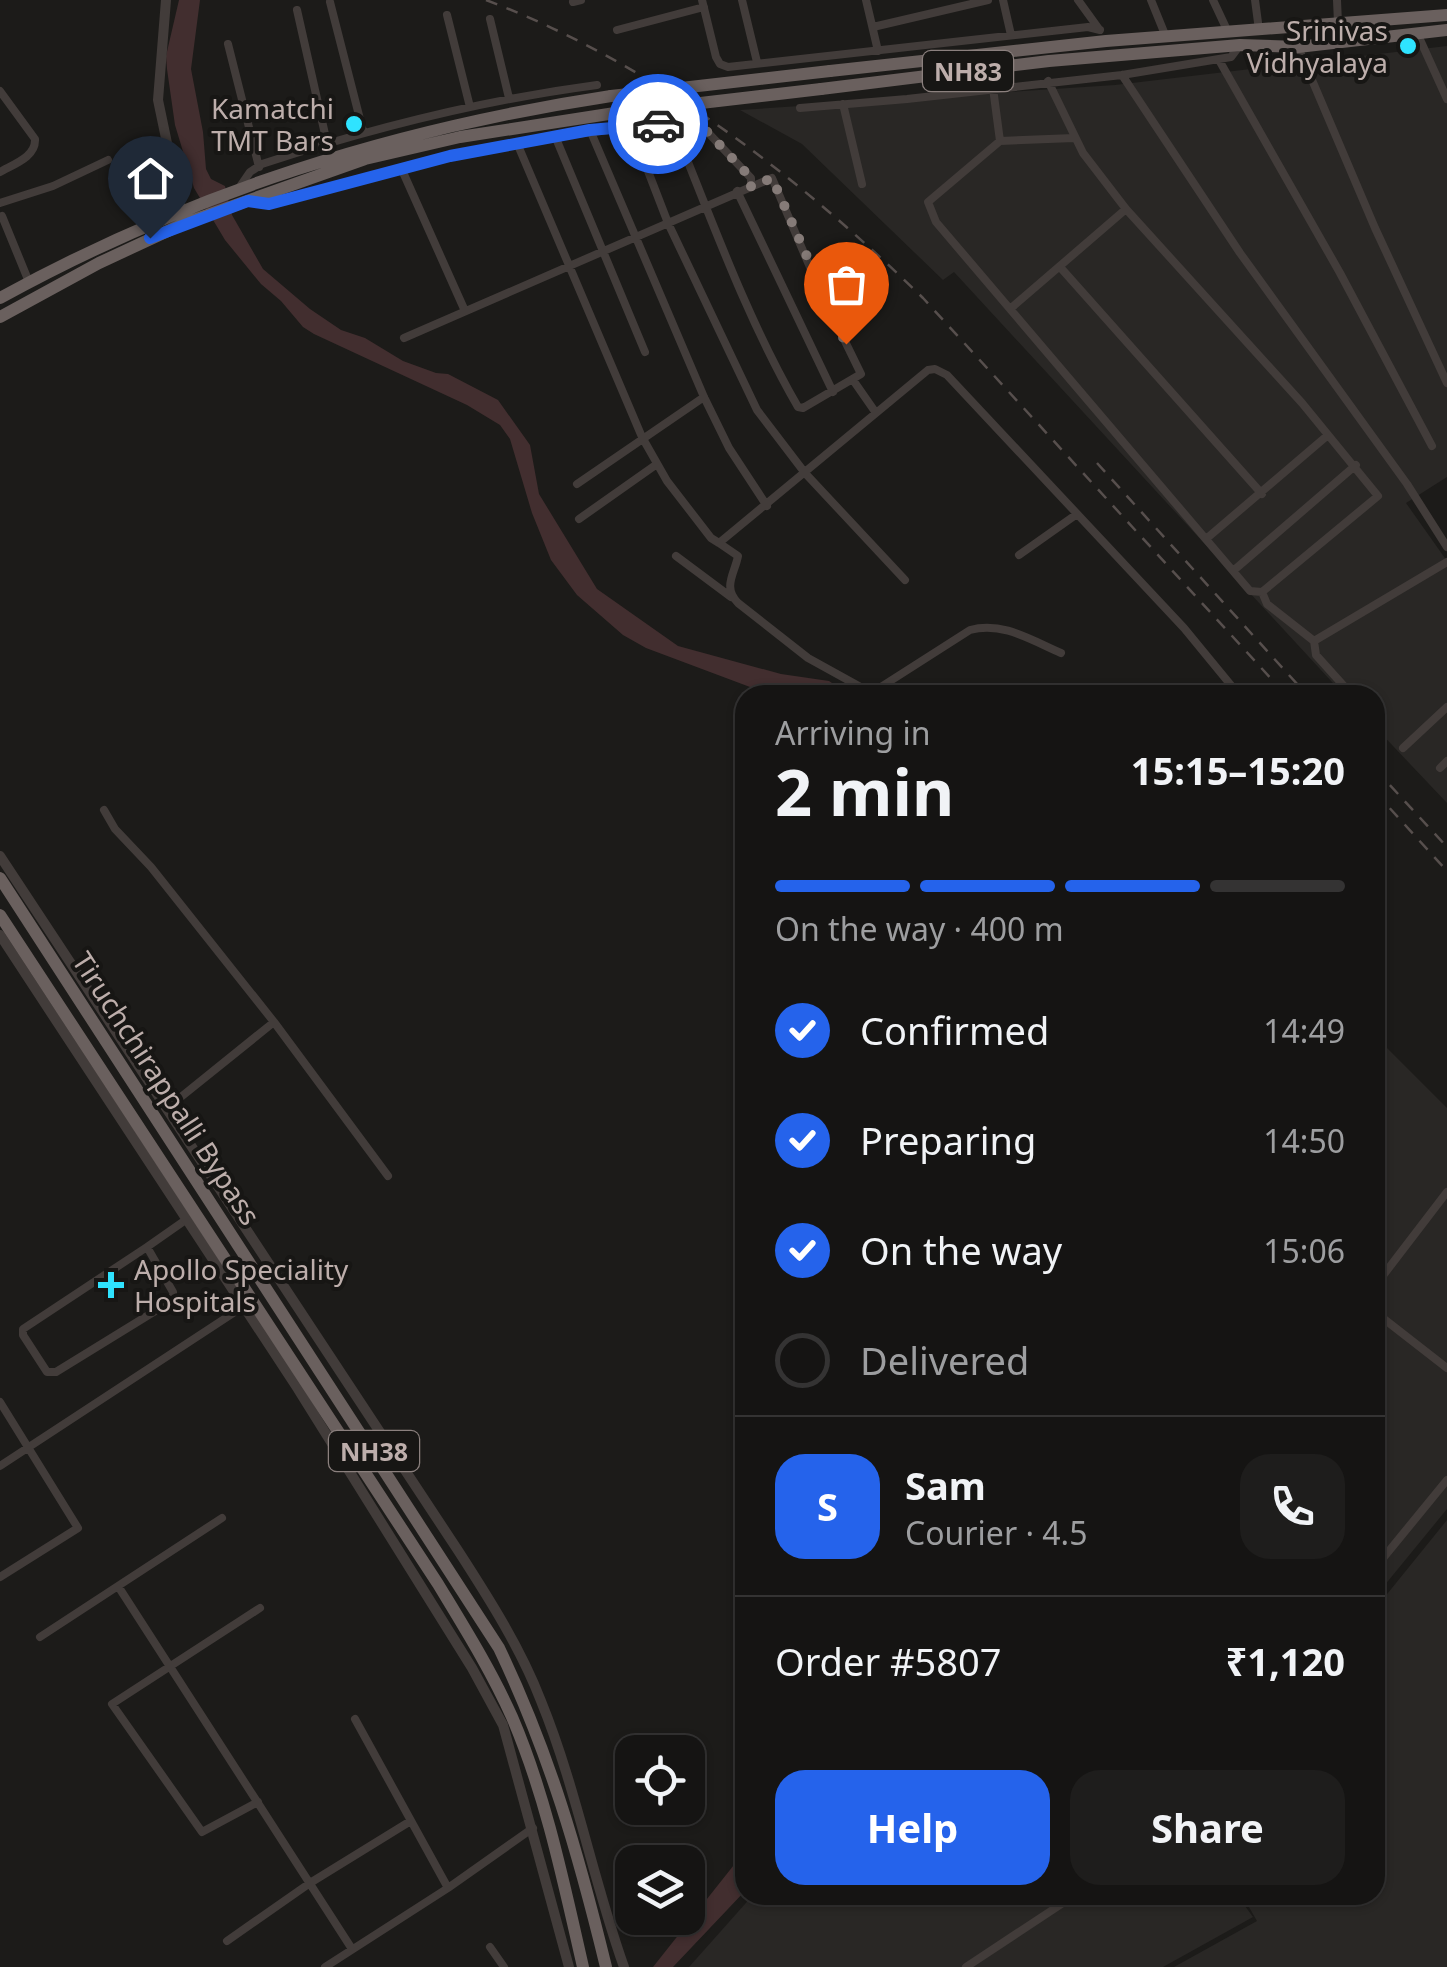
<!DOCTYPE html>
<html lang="en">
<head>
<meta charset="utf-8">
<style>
  :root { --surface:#151413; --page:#1e1d1c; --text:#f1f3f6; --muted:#9d9ea0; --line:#343333; --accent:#2563eb }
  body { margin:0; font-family:"Noto Sans",sans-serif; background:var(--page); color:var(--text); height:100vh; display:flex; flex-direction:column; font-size:38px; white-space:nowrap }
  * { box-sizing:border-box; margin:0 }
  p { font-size:32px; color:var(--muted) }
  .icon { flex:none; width:55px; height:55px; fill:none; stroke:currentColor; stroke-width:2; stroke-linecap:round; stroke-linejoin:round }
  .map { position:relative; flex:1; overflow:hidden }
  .sheet { position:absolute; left:735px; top:685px; width:650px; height:1220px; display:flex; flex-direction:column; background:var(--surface); border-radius:30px; box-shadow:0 2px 8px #0004,0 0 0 2px var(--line) }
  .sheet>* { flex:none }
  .tools { position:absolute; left:615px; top:1735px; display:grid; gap:20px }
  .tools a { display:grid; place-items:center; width:90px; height:90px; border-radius:20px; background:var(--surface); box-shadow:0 2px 8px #0004,0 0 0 2px var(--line); font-size:50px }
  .pin { position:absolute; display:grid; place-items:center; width:85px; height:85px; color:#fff; margin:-102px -42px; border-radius:50% 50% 50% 0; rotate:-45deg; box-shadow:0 0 10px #0007 }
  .pin .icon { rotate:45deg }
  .courier { position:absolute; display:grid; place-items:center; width:100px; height:100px; margin:-50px; border:8px solid #2563eb; border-radius:50%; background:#fff; color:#222; box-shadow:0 2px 12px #0007 }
  .overview em { font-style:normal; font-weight:700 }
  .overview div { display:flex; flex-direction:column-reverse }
  .overview { display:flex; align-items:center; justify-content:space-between; height:170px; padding:0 40px }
  h1 { font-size:65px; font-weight:700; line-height:75px }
  .bar { display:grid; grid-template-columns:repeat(4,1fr); gap:15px 10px; align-content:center; height:120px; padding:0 40px }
  .bar i { height:12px; border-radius:8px; background:var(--line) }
  .bar .on { background:var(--accent) }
  .bar p { grid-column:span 4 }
  .line { display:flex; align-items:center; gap:25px; padding:0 40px; border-top:2px solid var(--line) }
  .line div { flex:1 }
  .round { display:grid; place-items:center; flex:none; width:105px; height:105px; border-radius:30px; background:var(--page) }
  ol { padding:0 40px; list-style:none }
  li { display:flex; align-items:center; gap:30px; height:110px }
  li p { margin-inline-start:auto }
  li .icon { padding:10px; border-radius:50%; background:var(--accent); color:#fff; stroke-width:4 }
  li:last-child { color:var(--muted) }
  li i { width:55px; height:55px; border:5px solid var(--line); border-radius:50% }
  .primary-button { display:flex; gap:20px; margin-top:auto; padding:20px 40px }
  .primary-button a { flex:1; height:115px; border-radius:30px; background:var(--accent); color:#fff; font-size:40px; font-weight:700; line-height:115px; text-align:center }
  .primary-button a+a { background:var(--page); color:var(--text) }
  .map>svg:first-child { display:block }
</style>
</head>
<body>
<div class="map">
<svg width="1447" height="1967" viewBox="0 0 1447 1967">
  <rect width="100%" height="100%" fill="#1c1b19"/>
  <path fill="#292725" d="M1447,46v431l-41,26 41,58v242l-72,-76v-32h-31l-390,-423 -11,8 -141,-136 -62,-34 375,-25z
    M1375,1036l72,72v401l-72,88z
    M1447,1520v447h-273l83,-46 -15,-26h133v-286z
    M753,1895h484l16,22 -90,50h-474z"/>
  <path fill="#422e2f" d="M179,0h21l-9,69 12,63 3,37 5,10 14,7 7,29 31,54 47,40 31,21 24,8 38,23 33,12 12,1 50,26 32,45 9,49 58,95 81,57 103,28 48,7 21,14h-79l-125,-47 -23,-13 -46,-40 -26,-35 -19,-47 -22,-74 -10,-14 -33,-20 -153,-71 -11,-7 -22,-26 -20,-17 -36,-44 -31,-52 -19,-63 -8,-56 -1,-13z
    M745,1851v40l-72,76h-20z"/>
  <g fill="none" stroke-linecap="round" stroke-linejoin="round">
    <path stroke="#423c3a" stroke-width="8" d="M702,0l14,57 4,7 8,3 360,-40 12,3
      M742,0l15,62
      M866,0l12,51
      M1003,0l8,35
      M1078,0l21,29
      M1151,0l15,37
      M1213,0l15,32
      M1255,0l4,30
      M1337,0l1,23
      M330,2l33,129
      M573,2l8,-2
      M297,10l30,133
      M447,15l23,92
      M490,19l19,79
      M873,27l115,-27
      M617,30l87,-23
      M1417,33l30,66
      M228,44l31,123
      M1298,47l77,181 72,155
      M1219,60l121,213 92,173
      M1122,75l118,178 167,231 40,63
      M1048,81l35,72 43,56 176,194 76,93 -116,96 -12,-1 -17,-20 -297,-349 -8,-20 72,-61 74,-3
      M993,88l7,53
      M0,91l35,48c1,18 -21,25 -35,33
      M843,104l19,80
      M800,108l107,-9 215,-24 109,-18 9,-12
      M672,122c39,96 74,195 126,285l5,1 58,-34 -43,-88 -46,-108 -21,9
      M631,127l37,96 89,187 48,63 100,107
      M590,130l114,267 25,51 38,58
      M555,136l90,216
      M517,143l125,294 25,44 44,57 8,5 209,-173 7,-1 12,6 237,253 55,67
      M402,170l63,141
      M239,188l11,-16 12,-8c110,-36 221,-64 335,-79
      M737,191l96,201
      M253,202l16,2 181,-47 92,-19 149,-18 6,1 54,57v9l-347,151
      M0,203l53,-17 55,-26
      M2,216l27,66
      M1060,267l202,227
      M1010,309l116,-100
      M853,380l23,33
      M577,484l127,-87
      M579,519l78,-55
      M1206,539l122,-104
      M719,543l19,13c-3,17 -16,31 0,47l70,55 67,37
      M1019,555l58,-41
      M676,556l55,41
      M1233,571l123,-106
      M1262,592l5,12 47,37
      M873,692l97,-62c32,-9 61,10 91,23
      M1352,695l-36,-40 -2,-14 133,-79
      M1403,748l44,-41
      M1440,768l7,-7
      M104,810l11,19 36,38 123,155 114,154
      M166,1109l108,-87
      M147,1247l-124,82v6l24,37h9l117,-72v-8l-26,-45 40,-28
      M1375,1286l72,-94
      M1375,1312l72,56
      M0,1402l78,126 -78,49
      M0,1466l244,-160
      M1375,1568l72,-88
      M118,1586l234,363
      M40,1637l182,-119
      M355,1719l93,169
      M258,1802l-56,30 -90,-128 148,-96
      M227,1941l83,-58 99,-61
      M490,1947l14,20
      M325,1967l123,-79 85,-60
      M966,1967l109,-72"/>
    <path stroke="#423c3a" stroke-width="10" d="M166,0l-8,100 23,110
      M0,856l459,696c31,48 62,97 82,149 35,86 52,179 83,266
      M0,935l298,454 174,279 31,57 66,242"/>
    <path stroke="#6a605e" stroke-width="12" d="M830,71l276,-30 341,-26
      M821,89l228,-28 191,-16 58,2 149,-17
      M0,298c193,-106 393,-169 611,-202
      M0,317l99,-54 86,-40 180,-64 95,-22 155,-24
      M0,878l499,770c51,107 79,204 107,319
      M0,915l438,669c26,43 53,86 74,133 34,79 52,167 71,250"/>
    <path stroke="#574f4d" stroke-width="2.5" stroke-dasharray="12 10" stroke-linecap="butt" d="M486,0c166,63 311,175 437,298l363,397
      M1097,463l210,232
      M1375,769l72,78
      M1375,792l72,79"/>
    <path stroke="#6a605e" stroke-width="12" d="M611,96l219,-25
      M615,113l206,-24"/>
  </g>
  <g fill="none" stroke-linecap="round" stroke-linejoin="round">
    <path stroke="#857b78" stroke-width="10" stroke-dasharray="0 18" d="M658,124l39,-3 54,57v9l21,-9 74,166"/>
    <path stroke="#2563eb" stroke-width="12" d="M150,238l98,-37 21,3 181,-48 140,-26 68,-6"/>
  </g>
  <g fill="#2fe3ff" stroke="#171614" stroke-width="4">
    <circle cx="1408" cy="46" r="10"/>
    <circle cx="354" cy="124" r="10"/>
    <path d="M106 1270h10v10h10v10h-10v10h-10v-10h-10v-10h10z"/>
  </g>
  <g text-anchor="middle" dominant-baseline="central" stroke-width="8" stroke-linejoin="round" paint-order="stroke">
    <g fill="#171614" stroke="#8b807e" stroke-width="2.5">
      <rect x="923" y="51" width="90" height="40" rx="8"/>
      <rect x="329" y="1431" width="90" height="40" rx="8"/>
    </g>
    <g font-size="25" font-weight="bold" fill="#bdaeab">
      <text x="968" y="71">NH83</text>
      <text x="374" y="1451">NH38</text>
    </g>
    <g font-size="28" fill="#bdaeab" stroke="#171614" text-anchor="end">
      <text x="1388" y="30">Srinivas<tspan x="1388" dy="32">Vidhyalaya</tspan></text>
      <text x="334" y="108">Kamatchi<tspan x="334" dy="32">TMT Bars</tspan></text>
      <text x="134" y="1269" text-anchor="start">Apollo Speciality<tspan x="134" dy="32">Hospitals</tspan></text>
    </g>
    <g font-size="28" fill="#bdaeab" stroke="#171614">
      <text transform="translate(167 1088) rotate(57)">Tiruchchirappalli Bypass</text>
    </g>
  </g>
</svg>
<div class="tools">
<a><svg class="icon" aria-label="locate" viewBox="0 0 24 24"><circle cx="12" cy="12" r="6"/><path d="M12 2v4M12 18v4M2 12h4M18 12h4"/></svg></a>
<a><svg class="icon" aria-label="layers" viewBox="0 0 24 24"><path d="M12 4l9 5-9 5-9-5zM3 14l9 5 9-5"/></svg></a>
</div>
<div class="pin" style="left:846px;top:344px;background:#ea580c"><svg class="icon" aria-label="bag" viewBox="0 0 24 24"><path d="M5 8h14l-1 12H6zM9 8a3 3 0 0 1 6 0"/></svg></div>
<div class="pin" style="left:150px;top:238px;background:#1f2937"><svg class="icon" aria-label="home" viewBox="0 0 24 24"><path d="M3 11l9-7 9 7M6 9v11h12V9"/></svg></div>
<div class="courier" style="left:658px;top:124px"><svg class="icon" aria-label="car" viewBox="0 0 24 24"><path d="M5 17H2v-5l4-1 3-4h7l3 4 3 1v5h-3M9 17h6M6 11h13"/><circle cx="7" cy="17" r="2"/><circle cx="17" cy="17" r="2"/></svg></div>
<section class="sheet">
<div class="overview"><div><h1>2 min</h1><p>Arriving in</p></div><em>15:15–15:20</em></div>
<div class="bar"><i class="on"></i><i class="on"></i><i class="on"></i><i></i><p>On the way · 400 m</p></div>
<ol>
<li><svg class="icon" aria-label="check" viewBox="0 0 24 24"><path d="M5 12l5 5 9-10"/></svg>Confirmed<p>14:49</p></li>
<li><svg class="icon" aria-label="check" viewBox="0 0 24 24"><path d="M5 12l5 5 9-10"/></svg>Preparing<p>14:50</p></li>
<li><svg class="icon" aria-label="check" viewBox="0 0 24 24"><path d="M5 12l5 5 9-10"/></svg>On the way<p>15:06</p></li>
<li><i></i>Delivered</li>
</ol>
<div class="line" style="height:180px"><b class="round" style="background:var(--accent);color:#fff">S</b><div><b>Sam</b><p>Courier · 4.5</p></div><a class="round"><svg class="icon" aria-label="phone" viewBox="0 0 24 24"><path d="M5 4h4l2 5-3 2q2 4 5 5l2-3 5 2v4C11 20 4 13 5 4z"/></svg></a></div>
<div class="line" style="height:130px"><div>Order #5807</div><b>₹1,120</b></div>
<div class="primary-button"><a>Help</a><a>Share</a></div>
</section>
</div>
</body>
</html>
